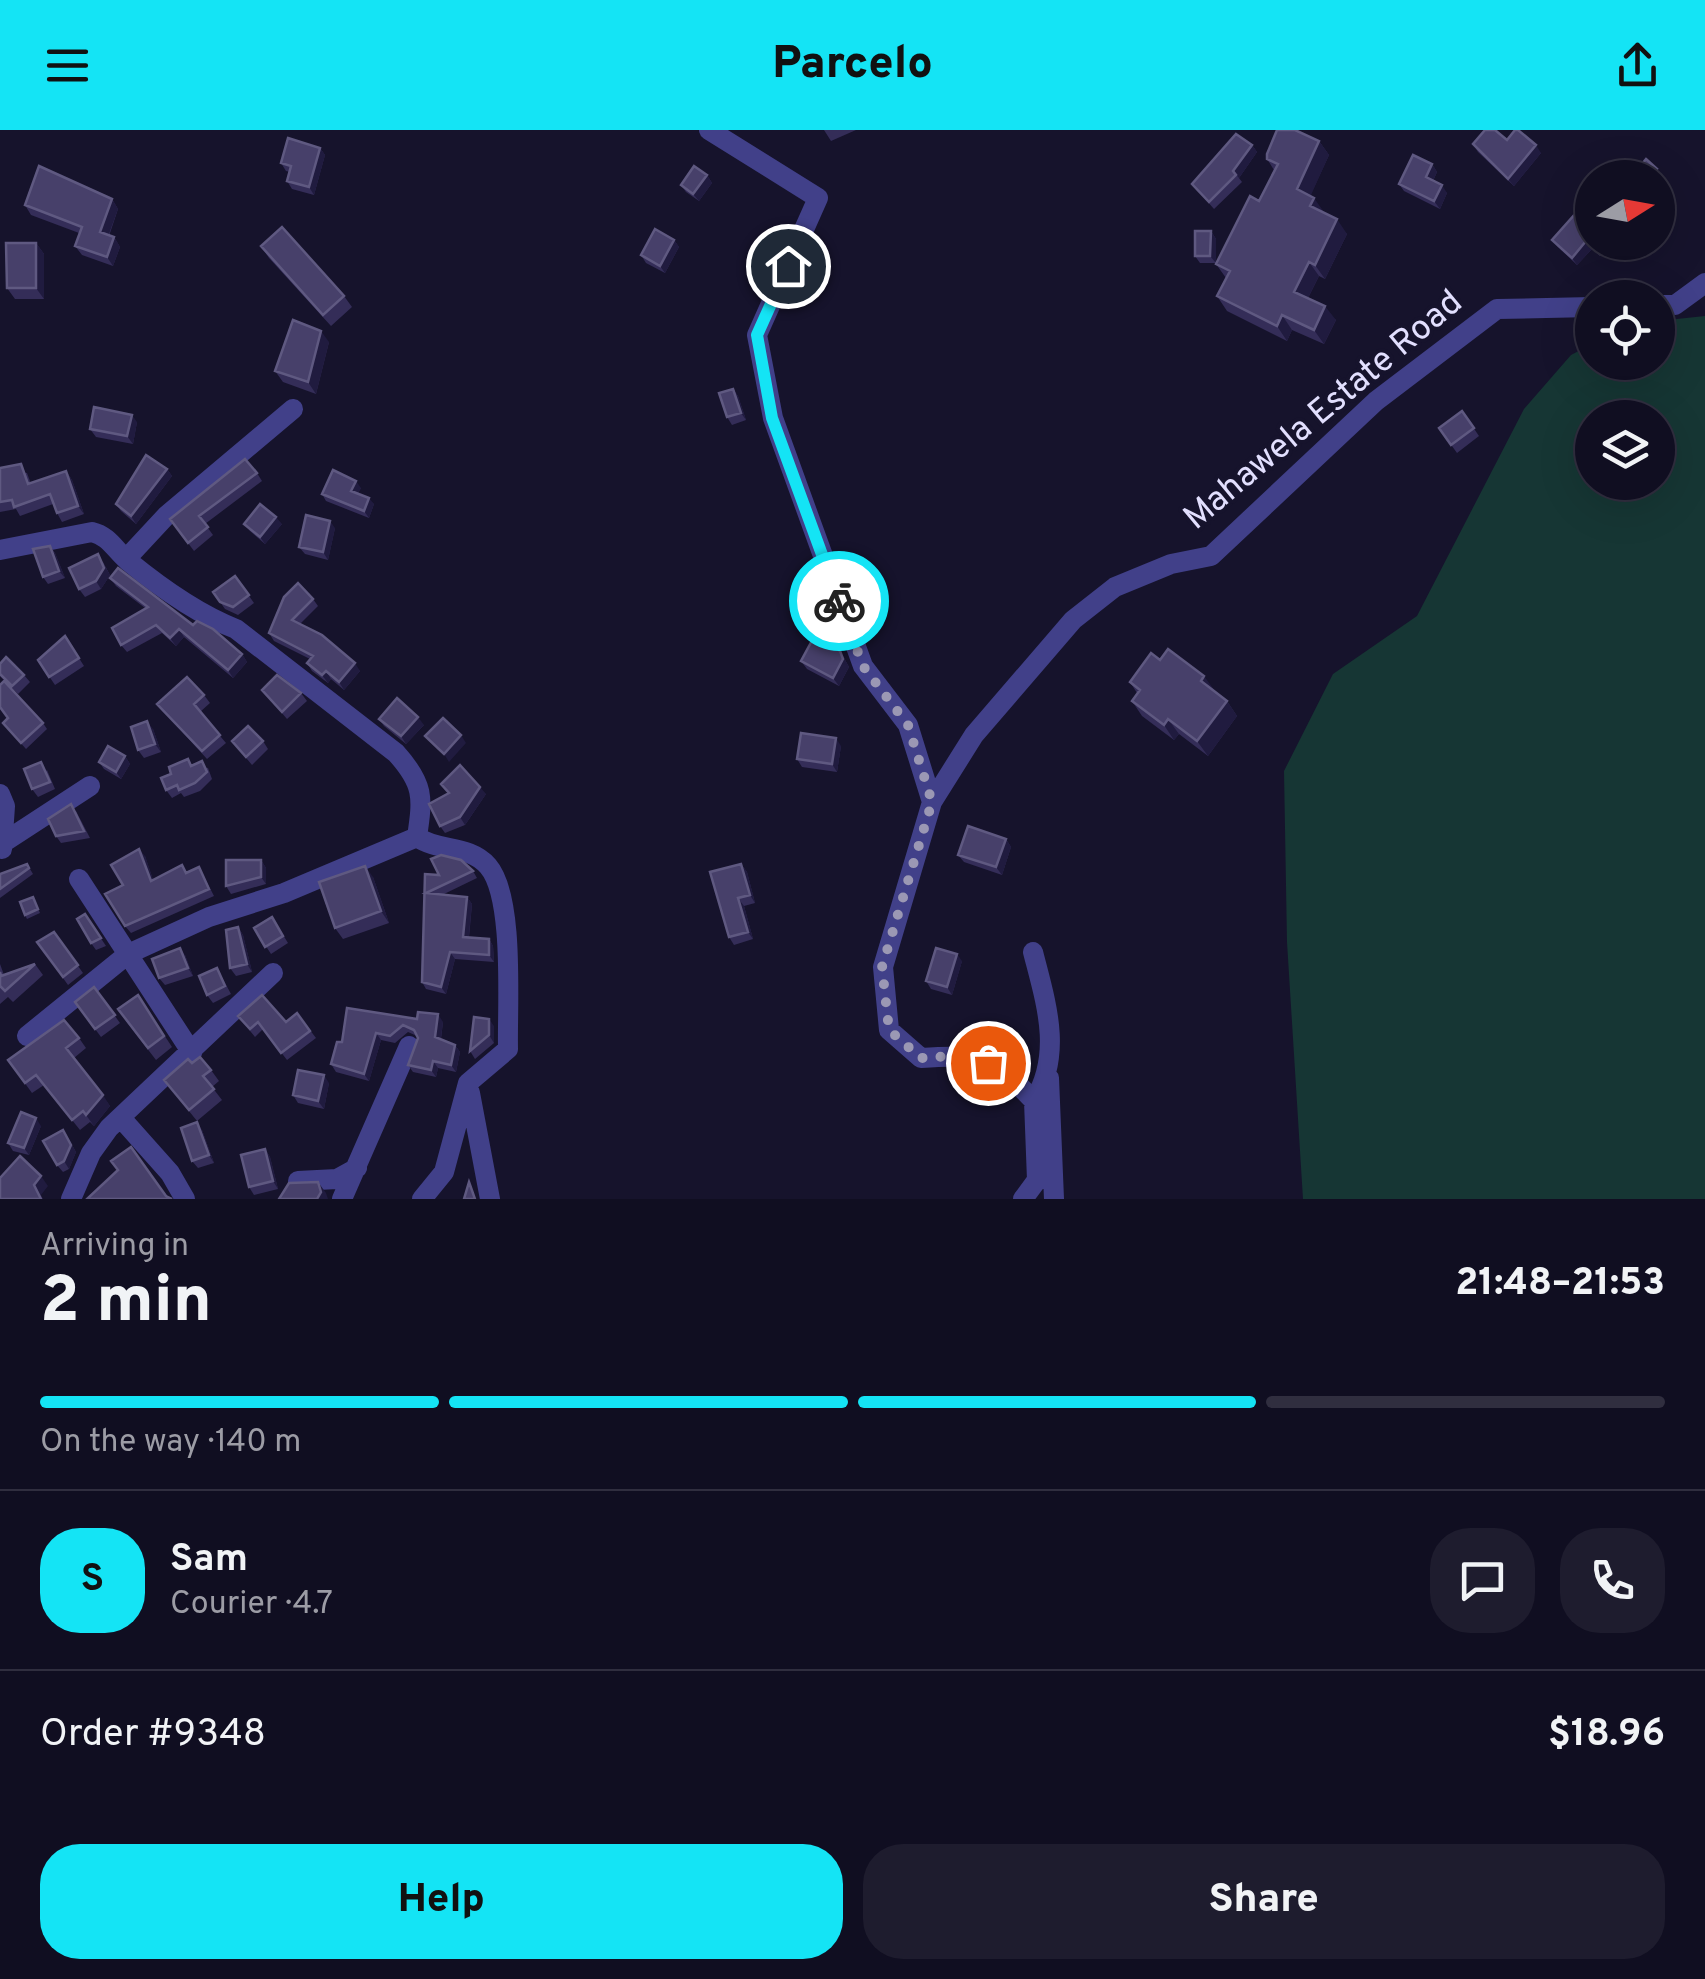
<!DOCTYPE html>
<html lang="en">
<head>
<meta charset="utf-8">
<style>
  :root { --surface:#100e21; --page:#1e1c2e; --text:#f1f3f6; --muted:#9c9ca5; --line:#302e3f; --accent:#14e4f5 }
  body { margin:0; font-family:Overpass,sans-serif; background:var(--page); color:var(--text); height:100vh; display:flex; flex-direction:column; font-size:38px; white-space:nowrap }
  * { box-sizing:border-box; margin:0 }
  p { font-size:32px; color:var(--muted) }
  .icon { flex:none; width:55px; height:55px; fill:none; stroke:currentColor; stroke-width:2; stroke-linecap:round; stroke-linejoin:round }
  .map { position:relative; height:1069px; overflow:hidden }
  .panel { display:flex; flex-direction:column; background:var(--surface); flex:1 }
  .panel>* { flex:none }
  .needle { width:65px; rotate:79deg }
  .tools { position:absolute; left:1575px; top:30px; display:grid; gap:20px }
  .tools a { display:grid; place-items:center; width:100px; height:100px; border-radius:50%; background:var(--surface); box-shadow:0 10px 40px #0002,0 0 0 2px var(--line); font-size:50px }
  .pin { position:absolute; display:grid; place-items:center; width:85px; height:85px; color:#fff; margin:-42px; border:5px solid #fff; border-radius:50%; box-shadow:0 2px 10px #0007 }
  .courier { position:absolute; display:grid; place-items:center; width:100px; height:100px; margin:-50px; border:8px solid #14e4f5; border-radius:50%; background:#fff; color:#222; box-shadow:0 2px 12px #0007 }
  .headline em { font-style:normal; font-weight:800 }
  .headline div { display:flex; flex-direction:column-reverse }
  .headline { display:flex; align-items:center; justify-content:space-between; height:170px; padding:0 40px }
  h1 { font-size:65px; font-weight:800; line-height:75px }
  .bar { display:grid; grid-template-columns:repeat(4,1fr); gap:15px 10px; align-content:center; height:120px; padding:0 40px }
  .bar i { height:12px; border-radius:8px; background:var(--line) }
  .bar .on { background:var(--accent) }
  .bar p { grid-column:span 4 }
  .line { display:flex; align-items:center; gap:25px; padding:0 40px; border-top:2px solid var(--line) }
  .line div { flex:1 }
  .round { display:grid; place-items:center; flex:none; width:105px; height:105px; border-radius:40px; background:var(--page) }
  .action { display:flex; gap:20px; margin-top:auto; padding:20px 40px }
  .action a { flex:1; height:115px; border-radius:40px; background:var(--accent); color:#111; font-size:40px; font-weight:800; line-height:115px; text-align:center }
  .action a+a { background:var(--page); color:var(--text) }
  header { display:flex; justify-content:space-between; align-items:center; height:130px; padding:0 40px; background:var(--accent); color:#111; font-size:45px; font-weight:800 }
  .map>svg:first-child { display:block }
</style>
</head>
<body>
<header><svg class="icon" aria-label="menu" viewBox="0 0 24 24"><path d="M4 6h16M4 12h16M4 18h16"/></svg>Parcelo<svg class="icon" aria-label="share" viewBox="0 0 24 24"><path d="M12 15V3M7 8l5-5 5 5M5 13v7h14v-7"/></svg></header>
<div class="map">
<svg width="1705" height="1069" viewBox="0 0 1705 1069">
  <rect width="100%" height="100%" fill="#16132c"/>
  <path fill="#163634" fill-rule="evenodd" d="M1705,186v883h-402l-16,-257 -3,-171 49,-97 84,-58 107,-207 47,-54 21,-11v18h66v-41zM1592,288h66v64h-66z"/>
  <g fill="none" stroke-linecap="round" stroke-linejoin="round">
    <path stroke="#414089" stroke-width="20" d="M709,0l109,68 -61,137 16,83 90,248 45,59 24,77
      M1658,175h17l30,-22
      M0,420l92,-18c17,4 23,18 36,29 33,27 69,53 108,68l160,124c28,31 27,44 21,84 21,15 52,7 71,29 27,31 19,141 20,183l-40,34 -24,89 -22,27
      M126,429l40,-43 127,-107
      M0,664l5,12 -3,43
      M4,712l86,-56
      M79,749l113,174
      M1033,822c13,51 30,101 1,149
      M27,906l101,-82 81,-37 75,-24 133,-56
      M1049,948l5,121
      M470,963l20,106
      M121,988l49,55 15,26
      M298,1051l39,-2 20,-11
      M71,1069l20,-46 18,-25 164,-155
      M342,1069l67,-153
      M1023,1069l14,-19 -3,-79c-41,-44 -53,-47 -113,-43l-32,-28 -6,-63 49,-165 42,-67 99,-115 42,-33 56,-23 40,-8 165,-155 121,-92 95,-2"/>
  </g>
  <path fill="#342d58" d="M824,0h32l-25,11z
    M1507,10l34,13 -27,33 -36,-34 -5,-8z
    M1319,11l10,14 -19,41 14,17 23,21 -22,45 -6,-3 -11,22 28,22 -12,24 -32,-14 -5,11 -60,-30 -10,-15 9,-18 -10,-14 43,-63 15,-31 -7,-11z
    M1252,15l5,7 -18,26 3,4 -28,27 -22,-25z
    M320,18l5,7 -11,40 -22,-6 -5,-8 3,-9 -4,-1 -5,-8z
    M1432,34l5,8 -4,9 14,12 -7,16 -36,-18 -5,-7z
    M707,45l5,8 -13,18 -13,-9 -5,-7z
    M112,69l6,10 -9,27 5,1 6,10 -7,19 -31,-11 -7,-9 4,-13 -48,-18 -6,-10z
    M1211,101l5,8v24h-16l-5,-7z
    M674,110l5,7 -14,26 -19,-10 -5,-8z
    M1552,110l40,2h22l-14,14 -8,-7 -15,16 -19,-18z
    M36,113l8,11v45h-29l-8,-11z
    M261,116l83,50 8,11 -21,19 -62,-68z
    M329,212l-13,52 -33,-12 -8,-11z
    M733,259l5,7 8,24 -14,5 -5,-8z
    M1462,281l17,25 -22,17 -18,-25z
    M137,292l-4,22 -37,-7 -6,-8z
    M0,339l27,4 4,11 35,-13 6,9 12,34 -22,8 -5,-9 -4,-9 -33,12 -4,-7 -16,3z
    M167,339l5,7 -36,48 -15,-13 -5,-7z
    M257,343l5,8 -57,43 8,11 -19,16 -24,-32z
    M361,358l-3,5 16,11 -5,14 -43,-17 -4,-7z
    M244,394h38l-17,20 -15,-13z
    M335,398l-7,32 -23,-6 -6,-7z
    M50,416l5,7 10,25 -17,6 -5,-7z
    M103,432l7,13 -9,14 -16,8 -6,-8z
    M235,446l19,27 -16,12 -13,-6 -12,-17z
    M110,448l132,76 5,8 -14,16 -49,-41 -8,9 -14,-13 -35,19 -6,-7 24,-37 -29,-22z
    M313,469l5,7 -18,18 60,47 -16,19 -13,-11 -3,4 -16,-12 -5,-8 3,-4 -36,-18 -5,-8z
    M65,506l19,30 -29,19 -17,-25z
    M840,521l9,16 -10,19 -32,-17 -6,-8z
    M1160,530l55,32 12,9 10,15 -29,40 -29,-22 -5,6 -32,-24 -10,-15 5,-8 -7,-11z
    M0,534l24,11 6,7 -12,12 -18,-18z
    M262,560l39,3 6,8 -20,18z
    M204,565l6,8 -10,9 26,31 -19,16 -50,-55z
    M8,588l35,5 4,6 -21,20 -23,-26z
    M379,589l45,6 -18,19 -22,-18z
    M153,599l8,23 -17,6 -6,-8z
    M232,611h31l5,8 -16,16z
    M841,616l-4,26 -35,-5 -5,-8z
    M125,626l5,8 -9,15 -17,-10 -5,-7z
    M192,635l16,3 4,11 -12,12 -16,6 -3,-4 -9,5 -6,-8z
    M47,640l8,19 -17,8 -6,-8z
    M441,654l45,10 -21,31 -20,8 -5,-7 8,-33z
    M76,681l14,27 -29,5 -5,-7z
    M1006,709l5,8 -9,28 -38,-13 -6,-7z
    M145,726l8,24 34,-7 12,-6 15,29 -83,37 -6,-7 -2,-41z
    M261,730l5,8v16l-35,10 -5,-8z
    M27,734l6,10 -33,24v-24z
    M741,734l6,8 8,31 -11,3 9,33 -19,6 -5,-8z
    M473,741l4,7 -35,17 25,2 5,7 -3,33 20,2 4,7 1,16 -39,-3 -9,35 -20,-5 -4,-7 3,-108 14,1z
    M373,747l16,46 -46,16 -8,-11z
    M35,771l5,12 -13,6 -2,-4z
    M85,784l21,32 -10,4 -5,-7z
    M272,787l16,26 -17,11 -17,-26z
    M238,797l5,8 9,37 -16,4 -6,-8z
    M54,802l29,41 -15,12 -31,-43z
    M185,825l8,21 -28,9 -6,-7z
    M962,831l-10,34 -21,-6 -5,-8z
    M0,834l4,11 31,-11 8,11 -30,27 -5,-5 -8,7z
    M217,838l14,26 -18,9 -6,-8z
    M94,857l26,36 -19,14 -26,-35z
    M138,865l34,52 -16,13 -30,-39z
    M297,883l19,25 -29,22 -24,-31 -8,8 -17,-21 48,6z
    M417,889l26,3 -2,17 14,6 5,7 -4,20 -18,-4 -2,9 -23,-5 -5,-7 10,-27 -1,-2 -9,-4 -13,11 -14,-3 -12,41 -33,-9 -5,-8 11,-22z
    M494,896v17l-19,16 -5,-8z
    M79,908l7,10 -12,10 36,48 -16,20 -4,-4 -10,8 -36,-45 -12,8 -24,-33z
    M192,933l19,7 8,11 -7,6 10,13 -25,21 -33,-41z
    M329,953l-5,26 -26,-6 -5,-8z
    M41,996l-12,29 -16,-4 -5,-8z
    M202,1000l12,33 -16,5 -6,-7z
    M68,1008l8,14 -7,17 -6,3 -6,-7z
    M265,1019l5,8 8,32 -24,6 -5,-8z"/>
  <path fill="#201b3f" d="M1319,11l10,14 -22,49 -10,-15z
    M1252,15l5,7 -18,26 -6,-7z
    M1536,15l5,8 -27,33 -6,-7z
    M320,18l5,7 -11,40 -5,-8z
    M1432,34l5,8 -6,13 -5,-8z
    M1657,39l3,4 -4,5h-6z
    M707,45l5,8 -13,18 -6,-7z
    M1442,55l5,8 -7,16 -6,-8z
    M1314,68l10,14 -14,-6z
    M112,69l6,10 -12,33 -6,-10z
    M1337,89l10,15 -22,45 -10,-14z
    M1211,101l5,8v24l-6,-7z
    M114,107l6,10 -7,19 -6,-9z
    M674,110l5,7 -14,26 -5,-7z
    M1586,111l6,8 -15,16 -5,-7z
    M36,113l8,11v45l-8,-11z
    M1309,132l10,14 -15,30 -10,-14z
    M1325,176l11,14 -12,24 -10,-14z
    M1282,185l10,15 -5,11 -10,-15z
    M321,201l8,11 -13,52 -8,-12z
    M733,259l5,7 8,24 -5,-7z
    M132,285l5,7 -4,22 -6,-8z
    M167,339l5,7 -36,48 -5,-8z
    M66,341l6,9 12,34 -6,-8z
    M356,351l5,7 -5,10 -5,-7z
    M369,368l5,6 -5,14 -5,-7z
    M276,387l6,7 -17,20 -5,-7z
    M330,391l5,7 -7,32 -5,-8z
    M50,416l5,7 10,25 -6,-7z
    M98,424l12,21 -9,14 -5,-8z
    M179,499l5,8 -8,9 -6,-8z
    M840,521l9,16 -10,19 -6,-8z
    M242,524l5,8 -14,16 -5,-8z
    M355,533l5,8 -16,19 -5,-8z
    M326,541l5,8 -3,4 -6,-8z
    M1204,546l11,15 -14,-10z
    M1227,571l10,15 -29,40 -11,-15z
    M418,587l6,8 -18,19 -5,-8z
    M1168,589l11,15 -5,6 -10,-15z
    M147,591l6,8 8,23 -6,-8z
    M461,605l5,8 -17,19 -5,-8z
    M836,608l5,8 -4,26 -5,-8z
    M125,626l5,8 -9,15 -5,-7z
    M480,657l6,7 -21,31 -5,-8z
    M1006,709l5,8 -9,28 -6,-8z
    M139,719l6,7 11,32 -5,-7z
    M261,730l5,8v16l-5,-7z
    M741,734l6,8 8,31 -5,-8z
    M365,736l8,11 16,46 -8,-12z
    M467,767l5,7 -4,40 -5,-7z
    M738,768l6,8 9,33 -5,-7z
    M238,797l5,8 9,37 -5,-8z
    M489,809l4,7 1,16 -5,-7z
    M180,818l5,7 8,21 -5,-8z
    M450,822l5,7 -9,35 -5,-7z
    M957,824l5,7 -10,34 -5,-8z
    M438,884l5,8 -3,22 -5,-7z
    M489,889l5,7v17l-5,-8z
    M376,903l5,7 -12,41 -5,-7z
    M455,915l5,7 -4,20 -5,-7z
    M433,931l5,7 -2,9 -5,-7z
    M324,945l5,8 -5,26 -6,-8z
    M103,965l7,11 -16,20 -8,-11z
    M36,988l5,8 -12,29 -5,-7z
    M197,992l5,8 12,33 -5,-8z
    M63,1000l13,22 -7,17 -5,-8z
    M265,1019l5,8 8,32 -5,-8z
    M41,1046l7,10 -7,9 2,4h-2l-7,-14z
    M318,1052l8,11 2,6h-11z"/>
  <path fill="#47406a" stroke="#5f5981" stroke-width="2.5" d="M1277,0h18l24,11 -22,48 17,9 -4,8 27,13 -22,46 -6,-3 -15,30 31,14 -11,24 -32,-15 -5,11 -60,-30 13,-25 -14,-7 34,-68 9,5 19,-37 -11,-5v-5z
    M1485,0h10l12,10 8,-10h3l18,15 -28,34 -35,-35z
    M1236,4l16,11 -19,26 3,4 -27,27 -17,-18z
    M288,8l32,10 -11,39 -22,-6 4,-15 -10,-3z
    M1413,25l19,9 -6,13 16,8 -8,16 -35,-17z
    M1646,29l11,10 -7,9h-14l-3,-3z
    M39,36l73,33 -12,33 14,5 -7,20 -32,-11 7,-19 -57,-22z
    M694,36l13,9 -14,19 -12,-9z
    M1592,65v47h8l-6,6 -8,-7 -14,17 -20,-18z
    M282,97l62,69 -21,19 -62,-69z
    M655,99l19,11 -14,26 -19,-11z
    M1195,101h16l-1,25h-15z
    M6,113h30v45h-29z
    M293,190l28,11 -13,51 -33,-11z
    M733,259l8,24 -14,4 -8,-24z
    M94,277l38,8 -5,21 -37,-7z
    M1462,281l12,17 -23,17 -12,-17z
    M146,325l21,14 -36,47 -15,-12z
    M245,329l12,14 -58,43 9,11 -20,16 -18,-24z
    M21,334l7,20 38,-13 12,35 -21,7 -7,-19 -36,13 -2,-7 -12,2v-34z
    M333,340l23,11 -5,10 18,7 -5,13 -42,-17z
    M260,374l16,13 -16,20 -16,-13z
    M306,385l24,6 -7,31 -24,-5z
    M50,416l9,25 -16,6 -10,-28z
    M98,424l6,14 -8,13 -17,8 -10,-21z
    M118,438l75,57 4,-4 16,8 29,25 -14,16 -49,-41 -9,9 -14,-13 -35,20 -9,-17 36,-21 -38,-29z
    M235,446l14,19 -16,12 -13,-5 -7,-10z
    M298,453l15,16 -21,21 30,15 33,28 -16,19 -13,-11 -4,4 -15,-12 6,-7 -44,-23 15,-36z
    M65,506l14,22 -30,19 -11,-17z
    M814,507l26,14 3,8 -10,19 -32,-17z
    M1168,519l36,27 -3,5 26,20 -30,40 -29,-22 -4,6 -32,-24 8,-11 -10,-8 21,-29 9,7z
    M6,527l18,18 -12,11 -12,-12v-10z
    M277,545l24,18 -19,19 -20,-22z
    M187,547l17,18 -10,9 26,31 -18,16 -45,-47z
    M4,551l39,42 -22,20 -18,-20 5,-5 -8,-11v-22z
    M397,568l21,19 -17,19 -22,-17z
    M443,588l18,17 -17,19 -19,-18z
    M147,591l8,23 -17,6 -7,-23z
    M248,596l15,15 -17,16 -14,-16z
    M801,603l35,5 -4,26 -35,-5z
    M108,616l17,10 -9,16 -17,-10z
    M188,629l3,7 11,-5 5,11 -12,11 -16,7 -2,-5 -11,5 -5,-12 10,-4 -2,-7z
    M41,632l9,20 -18,7 -8,-20z
    M460,635l20,22 -20,30 -20,9 -11,-22 20,-11 -8,-9z
    M71,674l13,27 -28,5 -8,-17z
    M968,696l38,13 -10,28 -38,-12z
    M139,719l12,32 31,-16 4,8 13,-6 10,22 -84,37 -20,-32 18,-9 -12,-20z
    M441,725l20,5 12,11 -47,22 41,4 -4,40 26,2v16l-39,-3 -9,35 -19,-5 3,-108 14,1 -8,-16z
    M226,730h35v17l-35,9z
    M27,734l2,4 -29,21v-15z
    M741,734l9,31 -12,3 10,34 -19,5 -19,-65z
    M365,736l16,45 -46,17 -16,-46z
    M33,767l5,12 -13,6 -5,-13z
    M85,784l16,24 -10,5 -14,-24z
    M272,787l11,19 -18,11 -11,-19z
    M238,797l9,37 -17,4 -4,-38z
    M54,802l24,33 -15,12 -26,-35z
    M180,818l8,20 -29,10 -7,-19z
    M936,818l21,6 -10,33 -21,-6z
    M35,834l-30,27 -5,-5v-14l1,4z
    M217,838l8,18 -18,9 -8,-19z
    M94,857l21,28 -20,14 -20,-27z
    M138,865l26,41 -16,12 -30,-39z
    M262,865l24,27 11,-9 13,18 -29,22 -23,-31 -8,7 -12,-13z
    M347,878l70,11 1,-7 20,2 -3,23 20,8 -4,20 -18,-4 -2,9 -23,-5 10,-27 -4,-8 -11,-5 -13,11 -14,-3 -12,41 -33,-10 6,-22h5z
    M474,887l15,2v16l-19,16z
    M64,890l15,18 -13,10 37,47 -17,20 -3,-4 -11,9 -36,-45 -11,8 -17,-23z
    M200,927l11,13 -8,6 11,13 -25,21 -25,-30 24,-21 4,4z
    M298,940l26,5 -6,26 -25,-6z
    M21,982l15,6 -12,30 -16,-5z
    M197,992l12,33 -17,6 -11,-33z
    M63,1000l8,15 -7,16 -7,4 -14,-24z
    M131,1017l35,49 6,3h-85l31,-29 -7,-9z
    M265,1019l8,32 -24,6 -8,-32z
    M20,1026l21,20 -7,9 7,14h-41v-21z
    M318,1052l3,10 -4,7h-38l10,-16z
    M469,1052l6,17h-11z"/>
  <g fill="none" stroke-linecap="round" stroke-linejoin="round">
    <path stroke="#9b98b4" stroke-width="10" stroke-dasharray="0 18" d="M839,471l24,65 45,59 24,77 -50,165 7,63 32,28 49,-3 18,8"/>
    <path stroke="#14e4f5" stroke-width="12" d="M788,136l-31,69 15,83 67,183"/>
  </g>
  <g text-anchor="middle" dominant-baseline="central" stroke-width="8" stroke-linejoin="round" paint-order="stroke">
    <g font-size="35" fill="#e2dffe" stroke="#16132c">
      <text transform="translate(1324 281) rotate(-40)">Mahawela Estate Road</text>
    </g>
  </g>
</svg>
<div class="tools">
<a><svg class="needle" viewBox="-14 -14 28 28"><path d="M0-13l5 13h-10z" fill="#e53935"/><path d="M0 13l5-13h-10z" fill="#9c9ca5"/></svg></a>
<a><svg class="icon" aria-label="locate" viewBox="0 0 24 24"><circle cx="12" cy="12" r="6"/><path d="M12 2v4M12 18v4M2 12h4M18 12h4"/></svg></a>
<a><svg class="icon" aria-label="layers" viewBox="0 0 24 24"><path d="M12 4l9 5-9 5-9-5zM3 14l9 5 9-5"/></svg></a>
</div>
<div class="pin" style="left:988px;top:933px;background:#ea580c"><svg class="icon" aria-label="bag" viewBox="0 0 24 24"><path d="M5 8h14l-1 12H6zM9 8a3 3 0 0 1 6 0"/></svg></div>
<div class="pin" style="left:788px;top:136px;background:#1f2937"><svg class="icon" aria-label="home" viewBox="0 0 24 24"><path d="M3 11l9-7 9 7M6 9v11h12V9"/></svg></div>
<div class="courier" style="left:839px;top:471px"><svg class="icon" aria-label="bike" viewBox="0 0 24 24"><circle cx="6" cy="16" r="4"/><circle cx="18" cy="16" r="4"/><path d="M6 16l4-8h5l3 8M10 8l3 8H6M13 5h3"/></svg></div>
</div>
<section class="panel">
<div class="headline"><div><h1>2 min</h1><p>Arriving in</p></div><em>21:48–21:53</em></div>
<div class="bar"><i class="on"></i><i class="on"></i><i class="on"></i><i></i><p>On the way · 140 m</p></div>
<div class="line" style="height:180px"><b class="round" style="background:var(--accent);color:#111">S</b><div><b>Sam</b><p>Courier · 4.7</p></div><a class="round"><svg class="icon" aria-label="chat" viewBox="0 0 24 24"><path d="M4 5h16v11H9l-5 4z"/></svg></a><a class="round"><svg class="icon" aria-label="phone" viewBox="0 0 24 24"><path d="M5 4h4l2 5-3 2q2 4 5 5l2-3 5 2v4C11 20 4 13 5 4z"/></svg></a></div>
<div class="line" style="height:130px"><div>Order #9348</div><b>$18.96</b></div>
<div class="action"><a>Help</a><a>Share</a></div>
</section>
</body>
</html>
